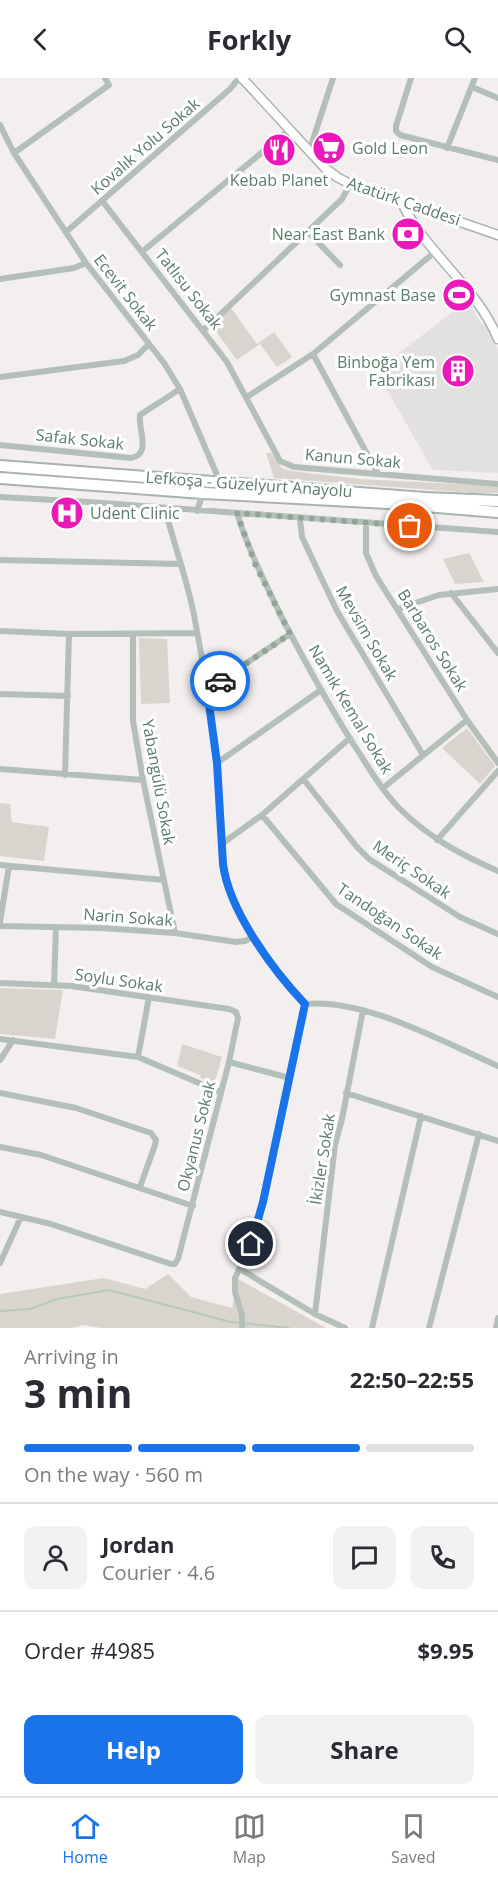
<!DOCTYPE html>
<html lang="en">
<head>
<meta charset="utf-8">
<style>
  :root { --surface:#fff; --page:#f2f2f3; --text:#2b2b33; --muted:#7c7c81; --line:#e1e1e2; --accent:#1a73e8 }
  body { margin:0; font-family:"Open Sans",sans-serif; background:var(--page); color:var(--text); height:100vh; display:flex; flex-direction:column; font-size:22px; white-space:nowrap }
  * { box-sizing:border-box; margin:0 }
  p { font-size:20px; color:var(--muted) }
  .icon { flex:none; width:33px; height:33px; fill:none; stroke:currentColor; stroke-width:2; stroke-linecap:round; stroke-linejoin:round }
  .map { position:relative; height:1250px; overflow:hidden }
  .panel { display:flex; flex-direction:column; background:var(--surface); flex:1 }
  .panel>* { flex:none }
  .pin { position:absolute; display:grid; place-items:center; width:51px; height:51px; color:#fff; margin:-26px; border:3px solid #fff; border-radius:50%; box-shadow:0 2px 6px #0007 }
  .courier { position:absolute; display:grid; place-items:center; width:60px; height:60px; margin:-30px; border:4px solid #1a73e8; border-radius:50%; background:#fff; color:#222; box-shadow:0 2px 8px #0007 }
  .headline em { font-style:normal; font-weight:700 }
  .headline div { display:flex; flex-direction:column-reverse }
  .headline { display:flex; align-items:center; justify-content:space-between; height:102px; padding:0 24px }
  h1 { font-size:39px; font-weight:700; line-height:45px }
  .bar { display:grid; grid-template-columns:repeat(4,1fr); gap:9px 6px; align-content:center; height:72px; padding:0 24px }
  .bar i { height:8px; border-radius:4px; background:var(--line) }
  .bar .current { background:var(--accent) }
  .bar p { grid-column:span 4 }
  .line { display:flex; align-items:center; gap:15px; padding:0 24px; border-top:2px solid var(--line) }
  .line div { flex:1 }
  .round { display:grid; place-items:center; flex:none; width:63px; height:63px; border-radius:12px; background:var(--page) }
  .primary-button { display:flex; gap:12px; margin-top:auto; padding:12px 24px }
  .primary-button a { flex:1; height:69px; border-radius:12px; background:var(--accent); color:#fff; font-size:24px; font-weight:700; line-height:69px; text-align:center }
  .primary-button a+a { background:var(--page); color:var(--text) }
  header { display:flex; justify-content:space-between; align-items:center; height:78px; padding:0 24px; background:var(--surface); font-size:27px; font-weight:700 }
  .tab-bar { display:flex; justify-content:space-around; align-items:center; height:84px; border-top:2px solid var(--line); background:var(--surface); font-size:16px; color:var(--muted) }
  .tab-bar a { display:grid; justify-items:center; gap:3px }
  .tab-bar .current { color:var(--accent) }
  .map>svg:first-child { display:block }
</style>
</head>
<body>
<header><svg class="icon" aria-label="back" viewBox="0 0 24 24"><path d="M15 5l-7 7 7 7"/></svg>Forkly<svg class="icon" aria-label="search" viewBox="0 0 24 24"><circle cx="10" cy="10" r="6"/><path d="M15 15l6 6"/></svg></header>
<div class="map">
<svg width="498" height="1250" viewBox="0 0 498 1250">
  <rect width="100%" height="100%" fill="#f4efef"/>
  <path fill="#e2e1df" d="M468,222l11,21 10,7 9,22v123l-65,-3 -57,-99z"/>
  <path fill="#d9d5ce" d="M231,230l26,36 17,-12 18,25 -15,10 -17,-23 -23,16 -25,-34z
    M266,375h5l11,15 9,3 68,8 139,7v7h-26l-198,-15z
    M469,475l15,29 -29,2 -12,-25z
    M139,560l28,1 3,64 -29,1z
    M467,650l28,38 -15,18 -38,-36z
    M0,725l10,1 2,18 37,5 -5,34 -44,-5z
    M0,910l63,2 -8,49 -55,-5z
    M182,966l40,13 -7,24 -6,1 -8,-4 -1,-3 -23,-9z
    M168,1196l23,23 41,11 6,-29 88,49h-224l-19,-3 -11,3h-72v-34l104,-16 41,11z"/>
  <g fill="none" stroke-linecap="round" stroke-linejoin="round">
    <path stroke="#b5c8ba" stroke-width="2" d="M0,1233l30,-2 27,-10 52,-9 122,32 58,6"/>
    <g stroke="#a8b4ad" stroke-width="11">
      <path id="secondary" d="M242,0l83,90 12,9 13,7 148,51
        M402,125c24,50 75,84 96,136"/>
    </g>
    <g stroke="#a9b3ae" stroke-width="14">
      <path id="highway" d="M0,388l425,32 73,3
        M0,400l203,15 185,10 110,9"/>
    </g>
    <path stroke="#b5bfb9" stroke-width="6" d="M411,0l-15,48v5l4,4 98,25
      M472,9l26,11
      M0,47l14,28 72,110 78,100 16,26 40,93
      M447,70l28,-70
      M309,74l24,-74
      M14,75l95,-68 -4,-7
      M103,124l124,160 53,99 14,6 204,17
      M66,154l164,-143 9,-11
      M308,154l32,33
      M143,173l146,-121
      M0,201l74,-11 12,-5
      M204,252l138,-131 8,-15
      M313,276l65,120
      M0,299l124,-16 14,-6 11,-11
      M247,319l66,-43 123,-103
      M0,367l131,13c21,-4 7,-28 9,-43l40,-26
      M0,419l89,5 409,30
      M165,431c9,35 22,70 29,106 16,82 27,165 29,249 5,45 51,107 82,140
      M197,433l6,-18
      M237,435c11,36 27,67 43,101 23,44 47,89 74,131 14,21 27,45 45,63 29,29 62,47 99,63
      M300,441l2,18 35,74 86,144
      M366,445v30l10,23 91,144 31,43
      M0,482l180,4
      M451,515l47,60
      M398,531l41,-14 59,-6
      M0,553l69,3 128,-1
      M133,556v87l10,59 32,153
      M207,611l83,-55
      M0,616l68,2
      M217,685l104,-73
      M0,691l143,11
      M65,697l4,-141
      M304,702l53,67 12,12 91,58 38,17
      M383,710l84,-68
      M262,737l74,89 96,63 66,30
      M437,762l61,-69
      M223,765l39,-28 88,-77
      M0,787l164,15
      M0,844l9,-56
      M0,848l101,2 74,5 61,9 9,-1 8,-4
      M0,905l71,3 158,23 7,3 2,6 -9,44 -51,197 -3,5h-4l-120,-40 -51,-12
      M54,907l2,-58
      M305,926c60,-6 138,38 193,62
      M0,961l138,18 82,35
      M138,979l11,-60
      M0,982l13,-20
      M229,984l61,16
      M0,1015l76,15 75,25 5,7 -1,5 -15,42
      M346,1015l152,48
      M0,1069l41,8 152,51
      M0,1185l21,-46
      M240,1191l75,45 30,14
      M315,1236l20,-169 7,-26 21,-109
      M242,1250v-13l-7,-23v-14l16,-34 12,-42 42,-198
      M372,1250l49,-212
      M429,1250l50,-194
      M496,1250l2,-10"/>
    <use href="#secondary" stroke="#fff" stroke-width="8"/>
    <use href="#highway" stroke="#fff" stroke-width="10"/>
  </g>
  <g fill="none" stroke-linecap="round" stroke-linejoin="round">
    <path stroke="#92a499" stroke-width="6" stroke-dasharray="0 10.8" d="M220,603l70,-47 -35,-70 -18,-51 173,13"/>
    <path stroke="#1a73e8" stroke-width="8" d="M220,603l-13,8 10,74 6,101c6,47 50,106 82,140l-42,198 -12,42"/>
  </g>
  <defs>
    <g id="supermarket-disc" transform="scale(1.725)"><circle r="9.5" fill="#eb19ba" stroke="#fff"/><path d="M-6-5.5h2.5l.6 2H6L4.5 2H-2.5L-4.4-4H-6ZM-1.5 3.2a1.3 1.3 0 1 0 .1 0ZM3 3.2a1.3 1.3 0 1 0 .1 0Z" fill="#fff"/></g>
    <g id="restaurant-disc" transform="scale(1.725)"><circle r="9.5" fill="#eb19ba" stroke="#fff"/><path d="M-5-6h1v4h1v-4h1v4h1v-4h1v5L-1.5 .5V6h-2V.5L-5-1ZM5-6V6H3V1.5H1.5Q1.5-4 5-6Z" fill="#fff"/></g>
    <g id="bank-disc" transform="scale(1.725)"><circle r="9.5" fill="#eb19ba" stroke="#fff"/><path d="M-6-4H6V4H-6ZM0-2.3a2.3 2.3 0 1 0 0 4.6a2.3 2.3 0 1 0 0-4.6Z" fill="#fff"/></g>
    <g id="stadium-disc" transform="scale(1.725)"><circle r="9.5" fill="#eb19ba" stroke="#fff"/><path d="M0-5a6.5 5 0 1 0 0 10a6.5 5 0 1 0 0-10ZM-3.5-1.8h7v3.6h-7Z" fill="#fff"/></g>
    <g id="building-disc" transform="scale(1.725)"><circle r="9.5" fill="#eb19ba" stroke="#fff"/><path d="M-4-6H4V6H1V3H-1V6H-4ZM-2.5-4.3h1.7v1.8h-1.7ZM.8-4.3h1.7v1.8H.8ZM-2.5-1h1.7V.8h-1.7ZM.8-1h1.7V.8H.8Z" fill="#fff"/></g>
    <g id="hospital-disc" transform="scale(1.725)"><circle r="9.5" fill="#eb19ba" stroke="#fff"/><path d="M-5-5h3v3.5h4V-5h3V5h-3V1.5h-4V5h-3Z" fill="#fff"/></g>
  </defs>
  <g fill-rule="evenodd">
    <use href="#supermarket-disc" x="329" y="70"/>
    <use href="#restaurant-disc" x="279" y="72"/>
    <use href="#bank-disc" x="408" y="156"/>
    <use href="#stadium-disc" x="459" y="217"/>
    <use href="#building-disc" x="458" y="293"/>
    <use href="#hospital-disc" x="67" y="435"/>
  </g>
  <g text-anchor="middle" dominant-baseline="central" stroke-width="6" stroke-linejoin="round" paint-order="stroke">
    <g font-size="16" fill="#5e7c6b" stroke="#fff">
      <text transform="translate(145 68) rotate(-41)">Kovalık Yolu Sokak</text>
      <text transform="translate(404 123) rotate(19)">Atatürk Caddesi</text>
      <text transform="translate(189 211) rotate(52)">Tatlısu Sokak</text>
      <text transform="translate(126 214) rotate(52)">Ecevit Sokak</text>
      <text transform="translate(80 361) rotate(6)">Safak Sokak</text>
      <text transform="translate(353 380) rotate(5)">Kanun Sokak</text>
      <text transform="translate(249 406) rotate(4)">Lefkoşa - Güzelyurt Anayolu</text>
      <text transform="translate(367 555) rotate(60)">Mevsim Sokak</text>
      <text transform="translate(433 562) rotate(58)">Barbaros Sokak</text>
      <text transform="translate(351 631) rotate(59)">Namık Kemal Sokak</text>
      <text transform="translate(159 704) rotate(80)">Yabangülü Sokak</text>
      <text transform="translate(412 791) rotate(34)">Meriç Sokak</text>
      <text transform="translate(128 839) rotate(4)">Narin Sokak</text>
      <text transform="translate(390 843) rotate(34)">Tandoğan Sokak</text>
      <text transform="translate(119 902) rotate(8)">Soylu Sokak</text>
      <text transform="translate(196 1058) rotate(-76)">Okyanus Sokak</text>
      <text transform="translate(322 1081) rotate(-81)">İkizler Sokak</text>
    </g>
    <g font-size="16" fill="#5e7c6b" stroke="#fff" text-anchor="end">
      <text x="352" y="70" text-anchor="start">Gold Leon</text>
      <text x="279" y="102" text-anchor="middle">Kebab Planet</text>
      <text x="385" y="156">Near East Bank</text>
      <text x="436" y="217">Gymnast Base</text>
      <text x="435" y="284">Binboğa Yem<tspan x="435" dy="18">Fabrikası</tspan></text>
      <text x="90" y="435" text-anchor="start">Udent Clinic</text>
    </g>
  </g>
</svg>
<div class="pin" style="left:410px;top:448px;background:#ea580c"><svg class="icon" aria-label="bag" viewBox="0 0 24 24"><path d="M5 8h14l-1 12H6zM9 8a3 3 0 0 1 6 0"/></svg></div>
<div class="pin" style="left:251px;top:1166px;background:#1f2937"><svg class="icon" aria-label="home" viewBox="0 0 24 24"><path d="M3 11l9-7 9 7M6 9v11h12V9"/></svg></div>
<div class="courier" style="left:220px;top:603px"><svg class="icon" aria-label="car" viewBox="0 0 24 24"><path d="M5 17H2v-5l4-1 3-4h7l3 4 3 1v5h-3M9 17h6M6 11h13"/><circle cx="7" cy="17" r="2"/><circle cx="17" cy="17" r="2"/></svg></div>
</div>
<section class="panel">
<div class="headline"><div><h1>3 min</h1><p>Arriving in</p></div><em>22:50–22:55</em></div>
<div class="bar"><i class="current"></i><i class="current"></i><i class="current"></i><i></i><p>On the way · 560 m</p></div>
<div class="line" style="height:108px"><a class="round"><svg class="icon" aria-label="person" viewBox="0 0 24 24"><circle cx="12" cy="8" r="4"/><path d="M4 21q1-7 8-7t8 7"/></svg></a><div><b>Jordan</b><p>Courier · 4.6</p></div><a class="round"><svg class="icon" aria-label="chat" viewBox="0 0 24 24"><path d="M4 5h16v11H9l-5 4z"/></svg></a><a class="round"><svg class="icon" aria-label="phone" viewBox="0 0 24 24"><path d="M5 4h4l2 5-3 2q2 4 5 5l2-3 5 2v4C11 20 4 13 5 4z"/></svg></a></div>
<div class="line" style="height:78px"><div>Order #4985</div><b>$9.95</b></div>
<div class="primary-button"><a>Help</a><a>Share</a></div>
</section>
<nav class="tab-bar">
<a class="current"><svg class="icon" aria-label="home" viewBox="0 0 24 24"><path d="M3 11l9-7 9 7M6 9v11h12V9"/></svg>Home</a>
<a><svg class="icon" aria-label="map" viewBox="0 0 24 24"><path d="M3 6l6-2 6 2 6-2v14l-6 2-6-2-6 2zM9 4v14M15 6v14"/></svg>Map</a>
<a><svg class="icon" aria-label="saved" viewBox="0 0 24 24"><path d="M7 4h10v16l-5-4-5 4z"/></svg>Saved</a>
</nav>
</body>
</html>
